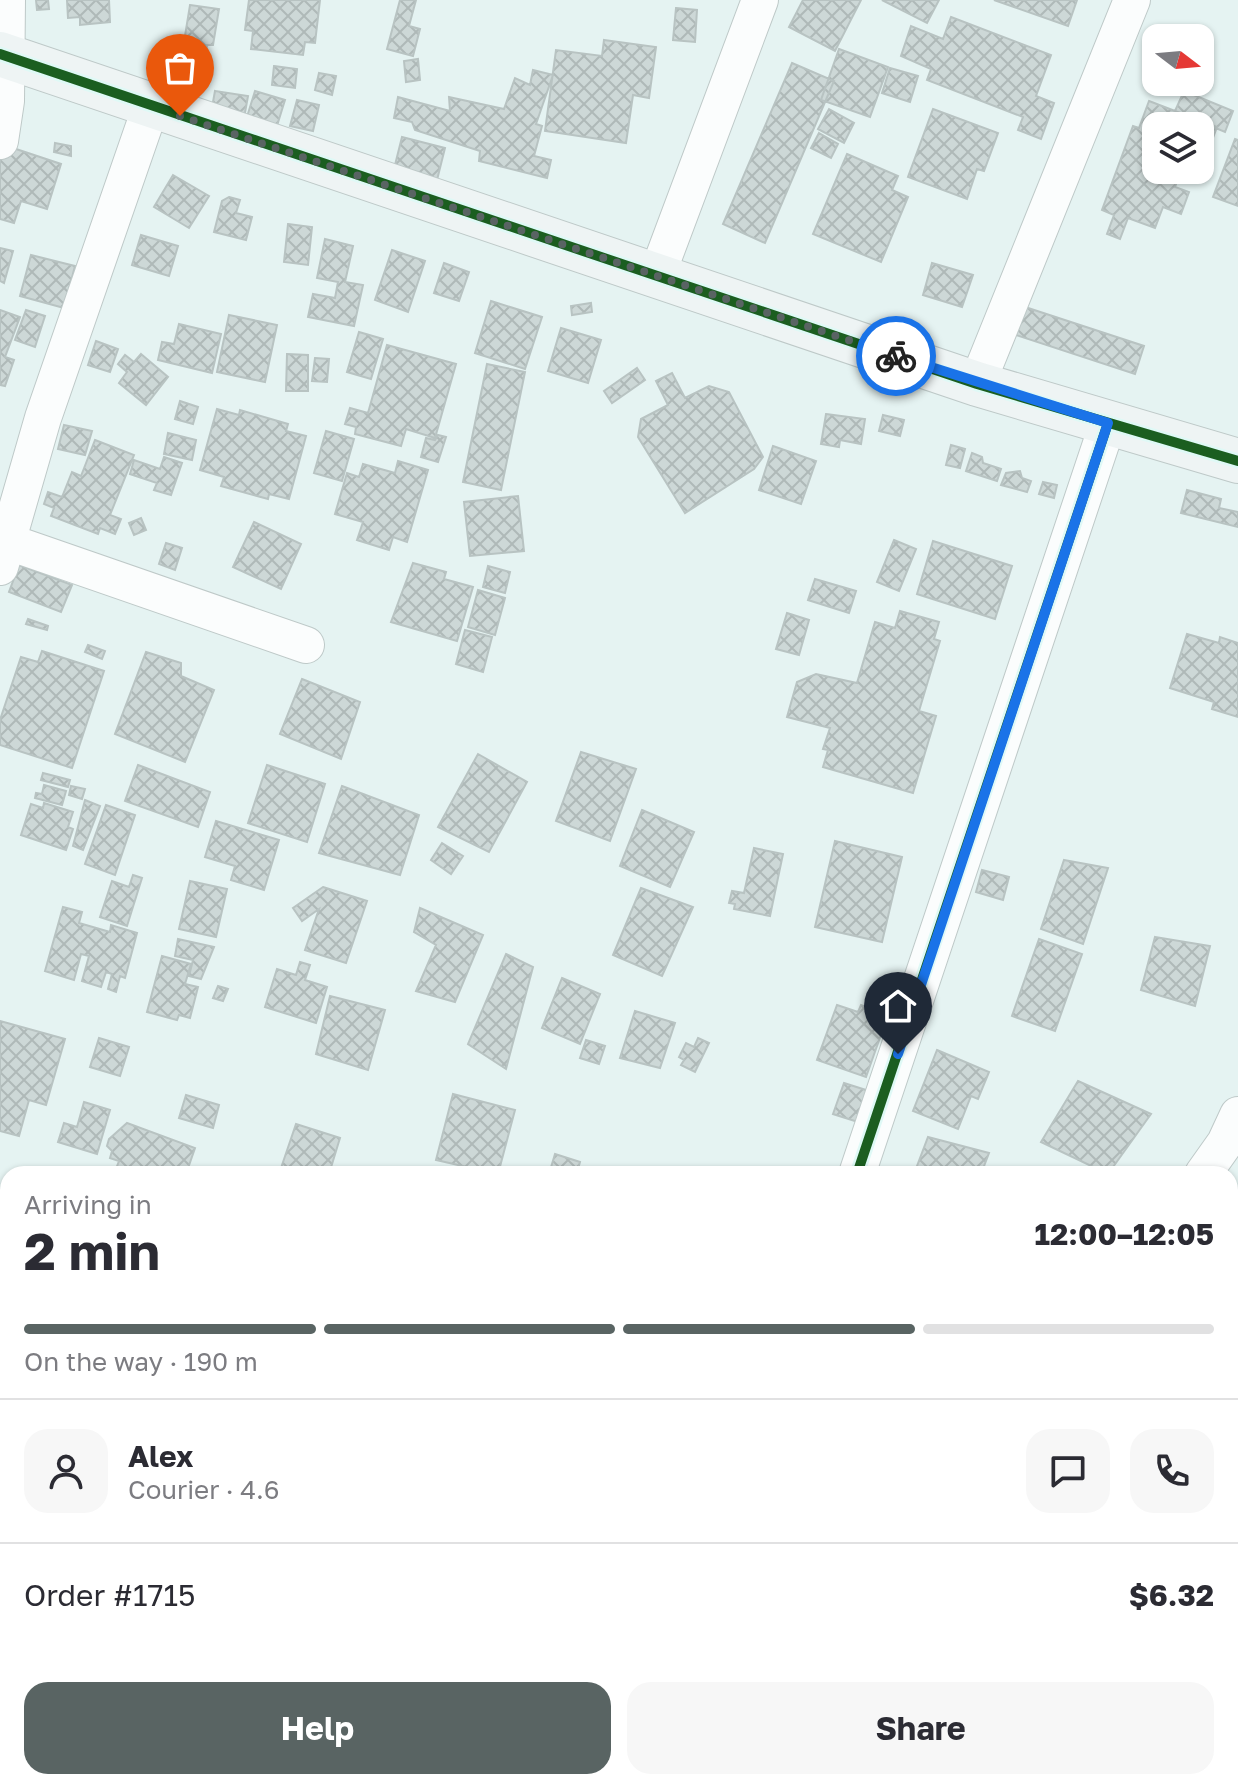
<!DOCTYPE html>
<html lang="en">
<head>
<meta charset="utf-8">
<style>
  :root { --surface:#fff; --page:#f7f7f7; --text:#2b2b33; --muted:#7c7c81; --line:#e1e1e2; --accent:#596463 }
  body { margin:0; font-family:"Golos Text",sans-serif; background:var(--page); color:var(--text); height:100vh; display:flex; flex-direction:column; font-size:30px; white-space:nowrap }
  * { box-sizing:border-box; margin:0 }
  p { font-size:26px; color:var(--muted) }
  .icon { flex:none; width:44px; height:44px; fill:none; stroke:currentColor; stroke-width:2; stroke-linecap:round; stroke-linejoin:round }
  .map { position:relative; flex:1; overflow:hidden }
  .details { position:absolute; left:0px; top:1166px; width:1238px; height:624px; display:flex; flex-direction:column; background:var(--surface); border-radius:24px 24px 0 0; box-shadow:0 2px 6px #0004 }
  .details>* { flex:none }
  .needle { width:52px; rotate:106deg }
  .controls { position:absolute; left:1142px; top:24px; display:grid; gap:16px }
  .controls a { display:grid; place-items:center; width:72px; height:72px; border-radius:16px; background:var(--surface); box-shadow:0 2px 6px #0004; font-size:40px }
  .pin { position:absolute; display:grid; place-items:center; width:68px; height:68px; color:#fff; margin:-82px -34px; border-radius:50% 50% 50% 0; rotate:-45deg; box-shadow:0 0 8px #0007 }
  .pin .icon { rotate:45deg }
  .courier { position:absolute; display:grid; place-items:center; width:80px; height:80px; margin:-40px; border:6px solid #1a73e8; border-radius:50%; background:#fff; color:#222; box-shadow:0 2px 10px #0007 }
  .head em { font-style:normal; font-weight:700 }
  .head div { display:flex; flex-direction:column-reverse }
  .head { display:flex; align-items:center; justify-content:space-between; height:136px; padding:0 24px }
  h1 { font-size:52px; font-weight:700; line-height:60px }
  .bar { display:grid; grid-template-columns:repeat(4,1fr); gap:12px 8px; align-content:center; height:96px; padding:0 24px }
  .bar i { height:10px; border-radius:6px; background:var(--line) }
  .bar .selected { background:var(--accent) }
  .bar p { grid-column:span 4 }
  .line { display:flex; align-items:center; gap:20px; padding:0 24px; border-top:2px solid var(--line) }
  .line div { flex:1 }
  .round { display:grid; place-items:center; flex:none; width:84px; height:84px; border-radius:24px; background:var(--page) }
  .button { display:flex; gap:16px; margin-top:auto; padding:16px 24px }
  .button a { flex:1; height:92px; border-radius:24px; background:var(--accent); color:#fff; font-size:32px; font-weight:700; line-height:92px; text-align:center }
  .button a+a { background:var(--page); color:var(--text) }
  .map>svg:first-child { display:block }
</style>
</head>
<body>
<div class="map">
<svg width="1238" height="1790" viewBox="0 0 1238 1790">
  <defs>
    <pattern id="building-cross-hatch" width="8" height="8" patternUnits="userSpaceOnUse" patternTransform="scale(2)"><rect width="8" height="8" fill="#cdd8d7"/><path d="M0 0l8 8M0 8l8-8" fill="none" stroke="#afb9b8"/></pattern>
  </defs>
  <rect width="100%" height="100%" fill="#e5f3f2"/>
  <path fill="url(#building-cross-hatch)" stroke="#b8c3c2" stroke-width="2" d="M36,0h12l1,9 -12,1z
    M67,0h42l1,22 -30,3v-8l-12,1z
    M249,0h71l-5,43 -10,-1 -2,13 -52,-6 2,-18 -8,-1z
    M400,0h16l-7,26 11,3 -7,27 -26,-7z
    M803,0h58l-26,51 -46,-24z
    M882,0h57l-12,23z
    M994,0h83l-9,26z
    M190,5l29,4 -6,36h-6l-2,14 -6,-1 2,-13 -17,-3z
    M676,8l21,2 -2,32 -22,-2z
    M951,17l100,38 -15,41 18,7 -13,36 -23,-9 5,-13 -96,-37 4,-11 -30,-13 10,-30 32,13z
    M604,40l52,7 -7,51 -16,-3 -7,48 -81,-12 11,-81 46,6z
    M839,49l49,18 -18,50 -49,-17z
    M418,59l2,21 -14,2 -2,-21z
    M792,63l42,18 -69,162 -42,-19z
    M274,66l23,3 -2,19 -23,-3z
    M890,68l28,8 -8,26 -28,-9z
    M533,70l20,5 -17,49 6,2 -8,30 17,4 -4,18 -68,-17 1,-10 -65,-21 -3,-8 -18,-4 4,-21 52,14 -1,-14 55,12 11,-31 15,7z
    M319,73l17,3 -4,19 -17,-5z
    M215,91l33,5 -4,22 -33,-5z
    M255,91l30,9 -9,29 -30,-9z
    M1184,91l49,20 -8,21 -50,-21z
    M297,100l22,5 -6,26 -23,-5z
    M1149,101l68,26 -15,40 -2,-41h-44v44h25l-6,17 14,5 -8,22 -18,-7 -8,21 -27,-10 -8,21 -13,-5 7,-19 -12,-5 31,-84 6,2z
    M829,109l25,14 -10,20 -26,-14z
    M933,109l65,24 -14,38 -7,-2 -10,30 -59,-22z
    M819,133l19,11 -7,14 -20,-10z
    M402,137l43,11 -9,36 -43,-11z
    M1235,139l3,1v66l-25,-9z
    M55,143l16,3v10l-17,-4z
    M4,145l57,19 -14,45 -26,-8 -7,22 -14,-4v-63z
    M847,154l51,22 -6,14 16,7 -27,65 -68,-28z
    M173,175l36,21 -20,32 -35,-21z
    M229,197l11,3 -4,13 16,4 -6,23 -32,-8 8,-31z
    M288,224l24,3 -4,38 -24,-3z
    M141,235l37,11 -9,30 -37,-11z
    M325,239l28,7 -8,36 18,3 -9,41 -46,-9 5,-23 22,4 3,-16 -21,-4z
    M0,248l13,3 -9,32 -4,-2z
    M392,250l33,11 -17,51 -33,-12z
    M31,255l44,11 -11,42 -44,-12z
    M444,263l25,9 -10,29 -25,-8z
    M932,263l41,12 -11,32 -39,-12z
    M491,301l51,16 -17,52 -50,-16z
    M591,303l1,9 -20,3 -1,-9z
    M1022,306l122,40 -9,28 -122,-40z
    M0,310l20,7 -15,40 9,3 -9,26 -5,-1z
    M26,310l19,6 -10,31 -20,-7z
    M229,315l48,10 -12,57 -48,-10z
    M179,324l42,10 -9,39 -54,-13 4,-18 12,2z
    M561,328l40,12 -13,43 -40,-12z
    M359,332l24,7 -12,40 -24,-7z
    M96,341l22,8 -8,23 -22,-7z
    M387,345l69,19 -21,74 -29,-9 -5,17 -46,-12 1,-7 -11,-3 5,-16 18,5z
    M141,354l27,23 -22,28 -27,-22 8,-11 -9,-8 7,-9 9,7z
    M287,354l21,1v36h-22z
    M315,358l14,1 -2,23 -15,-1z
    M487,364l38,8 -24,118 -38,-8z
    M637,368l8,12 -33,23 -8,-12z
    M672,373l13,25 24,-12 20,6 34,65 -9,12 -69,44 -47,-76 3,-18 27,-14 -12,-24z
    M180,401l18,6 -5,17 -18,-5z
    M217,409l22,6 1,-5 48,14 -2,7 20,5 -17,63 -20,-5 -1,5 -47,-13 3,-9 -24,-7z
    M826,414l39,5 -4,25 -21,-4 -1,7 -18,-3z
    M883,415l21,5 -4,16 -21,-5z
    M64,425l28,6 -7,24 -27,-6z
    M326,431l28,8 -12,42 -28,-8z
    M168,433l28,7 -4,20 -28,-6z
    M438,435l8,2 -8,25 -17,-5 5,-19 9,2z
    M95,440l39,15 -24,60 11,4 -6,15 -15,-6 -2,6 -47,-18 3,-8 -10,-4 4,-12 14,5 10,-25 9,4z
    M951,445l14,4 -5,19 -14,-3z
    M773,446l43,15 -15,43 -42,-14z
    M972,453l10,4 1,6 18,6 -4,12 -31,-10z
    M164,457l18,6 -11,32 -17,-5 3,-7 -27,-9 4,-14 26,9z
    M398,461l30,9 -21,72 -14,-5 -4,13 -32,-10 6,-18 -28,-8 12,-41 12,4 4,-13 32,9z
    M1020,471l2,7 9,3 -4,11 -26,-7 5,-12z
    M1043,482l14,3 -3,13 -15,-4z
    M1187,490l34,9 -2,9 19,4v15l-57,-14z
    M518,496l6,55 -54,5 -6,-54z
    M141,518l5,12 -12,5 -5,-12z
    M254,522l47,22 -20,45 -48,-22z
    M894,540l22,9 -17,42 -22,-9z
    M933,541l79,25 -17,53 -78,-25z
    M166,543l16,5 -7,22 -16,-6z
    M413,563l33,9 -2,7 29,8 -16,54 -66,-19z
    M19,565l53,20 -11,27 -52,-20z
    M488,566l22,6 -5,21 -22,-6z
    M815,579l41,12 -7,22 -41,-13z
    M478,590l27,8 -10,37 -27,-8z
    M900,611l39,11 -5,17 6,2 -21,70 17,5 -23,77 -90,-26 5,-17 -5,-1 7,-21 -43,-11 10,-35 19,-8 41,9 18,-61 20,6z
    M787,613l22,7 -10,35 -23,-6z
    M28,619l20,7 -1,4 -21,-6z
    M465,630l27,7 -9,35 -27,-8z
    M1187,634l32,9 1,-6 18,6v74l-26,-8 2,-7 -44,-14z
    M88,645l17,6 -3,8 -17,-7z
    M42,651l62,20 -32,97 -72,-23v-25l21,-63 17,5z
    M146,652l35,11v13l33,14 -29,72 -70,-28z
    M302,679l58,23 -19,57 -61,-25z
    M581,752l55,17 -26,72 -54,-20z
    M478,754l49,28 -38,70 -51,-25z
    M138,765l72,27 -12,35 -73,-26z
    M267,765l58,19 -18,58 -59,-19z
    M43,773l27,7 -2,7 -27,-7z
    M44,785l22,6 -4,14 -27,-7 1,-5 6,1z
    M71,786l14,3 -3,10 -13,-4z
    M342,786l77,29 -19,60 -81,-22z
    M85,800l15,6 -17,44 -10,-4z
    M44,803l29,9 -5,15 5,2 -7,21 -45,-15 10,-31 12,4z
    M106,805l29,10 -20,60 -30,-11z
    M642,810l52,22 -24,55 -50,-21z
    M216,821l63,19 -15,50 -33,-10 4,-14 -30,-9z
    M835,841l67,16 -20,85 -67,-15z
    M442,843l21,13 -12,18 -20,-14z
    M754,848l29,6 -13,62 -36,-7 1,-5 -6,-1 3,-12 12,2z
    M1064,860l44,8 -25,76 -42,-15z
    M982,870l27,7 -6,23 -27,-8z
    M133,875l9,3 -15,48 -27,-9 12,-36 17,6z
    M190,881l37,8 -11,48 -37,-8z
    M323,887l44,14 -21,62 -41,-13 14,-41 -17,12 -9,-13z
    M641,888l52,19 -31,69 -49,-21z
    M63,907l19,5 -3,11 31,9 1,-7 26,8 -12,45 -5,-2 -4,16 -8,-3 4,-15 -6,-2 -5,15 -19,-6 7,-25 -8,-2 -7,26 -29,-9z
    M420,908l63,27 -28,67 -39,-11 20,-46 -22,-13z
    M1155,937l55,9 -15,60 -54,-16z
    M178,939l36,8 -13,32 -12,-3 4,-16 -18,-4z
    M1039,939l43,15 -27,77 -43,-15z
    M506,954l27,13 -27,102 -38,-25z
    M162,956l29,8 -6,20 13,3 -8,31 -11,-3 -2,5 -30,-8z
    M300,962l10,3 -5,15 22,7 -11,36 -51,-16 12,-38 19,6z
    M562,978l38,16 -20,50 -38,-16z
    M218,986l10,3 -5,12 -10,-3z
    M330,996l55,14 -17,60 -52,-16z
    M837,1005l21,7 3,-7 27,10 -22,62 -49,-17z
    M635,1011l40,12 -15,45 -40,-10z
    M0,1021l65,18 -19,66 -17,-5 -10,36 -19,-5z
    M99,1038l30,9 -9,29 -30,-9z
    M698,1038l11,5 -14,29 -14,-7 3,-5 -5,-3 7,-14 8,4z
    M586,1040l19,6 -6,18 -19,-6z
    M937,1050l52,22 -11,27 -7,-3 -13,33 -45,-18z
    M1078,1081l73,33 -43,60 -67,-32z
    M844,1083l25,8 -11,31 -25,-8z
    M453,1094l62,16 -17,64 -62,-14z
    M186,1095l33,10 -6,23 -34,-10z
    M84,1102l26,8 -13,44 -39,-12 6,-19 13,4z
    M127,1123l68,25 -9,26h-72l5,-13 -9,-3 2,-7 -5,-5 2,-7z
    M296,1124l44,14 -11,36h-50z
    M928,1137l61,16 -8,21h-67z
    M555,1154l25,8 -2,7 13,5h-42z
    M0,1225l8,2v147l-7,24z
    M1238,1298v40l-8,-2z
    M1230,1474l8,2v55l-8,-3z
    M8,1526v57l-8,-3v-31z
    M1235,1541l3,1v53l-8,-2v-37z
    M0,1701l8,2v87l-8,-1z
    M60,1782h37l-3,8h-15z
    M218,1782h46l-2,8h-43l-3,-1z
    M301,1782h15l23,8h-41z
    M528,1782h91l-1,4 10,4h-103z
    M789,1782h37l-3,8z"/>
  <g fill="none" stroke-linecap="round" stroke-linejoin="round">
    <g stroke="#bec9c8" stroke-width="38">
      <path id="street" d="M0,141l6,-40 1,-101
        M657,275l103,-275
        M977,384l155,-384
        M0,539l306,106
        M0,567l43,-149 108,-312
        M857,1174l251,-751
        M1203,1174l22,-31 13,-28
        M1230,1426l8,3
        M0,1455l8,3
        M1064,1782l14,8
        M685,1790l2,-8"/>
    </g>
    <g stroke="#bec9c8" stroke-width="46">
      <path id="secondary" d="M0,54l977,330 261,77"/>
    </g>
    <use href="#street" stroke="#fbfdfd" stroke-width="36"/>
    <use href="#secondary" stroke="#eef4f4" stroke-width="44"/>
    <g stroke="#dff9f6" stroke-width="15">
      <path id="cycleway" d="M0,54l977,330 261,77
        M857,1174l251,-751"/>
    </g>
    <use href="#cycleway" stroke="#1b5e20" stroke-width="10"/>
  </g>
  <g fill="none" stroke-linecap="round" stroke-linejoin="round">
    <path stroke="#596463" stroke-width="8" stroke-dasharray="0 14.4" d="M180,116l716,240"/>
    <path stroke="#1a73e8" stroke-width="10" d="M896,356l212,67 -210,631"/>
  </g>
</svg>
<div class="controls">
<a><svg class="needle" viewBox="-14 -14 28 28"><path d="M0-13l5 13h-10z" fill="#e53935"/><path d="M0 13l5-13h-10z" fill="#7c7c81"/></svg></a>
<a><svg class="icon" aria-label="layers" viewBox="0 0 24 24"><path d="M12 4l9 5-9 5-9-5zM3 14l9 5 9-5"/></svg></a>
</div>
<div class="pin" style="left:180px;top:116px;background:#ea580c"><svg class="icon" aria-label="bag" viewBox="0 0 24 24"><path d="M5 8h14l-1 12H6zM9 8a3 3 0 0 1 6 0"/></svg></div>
<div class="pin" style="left:898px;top:1054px;background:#1f2937"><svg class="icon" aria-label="home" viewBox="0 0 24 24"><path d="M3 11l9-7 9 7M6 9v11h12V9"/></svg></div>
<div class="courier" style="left:896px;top:356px"><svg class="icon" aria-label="bike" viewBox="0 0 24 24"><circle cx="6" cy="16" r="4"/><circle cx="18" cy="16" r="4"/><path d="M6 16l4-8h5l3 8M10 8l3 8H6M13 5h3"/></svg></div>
<section class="details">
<div class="head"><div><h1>2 min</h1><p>Arriving in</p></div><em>12:00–12:05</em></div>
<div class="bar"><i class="selected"></i><i class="selected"></i><i class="selected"></i><i></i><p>On the way · 190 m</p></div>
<div class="line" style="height:144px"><a class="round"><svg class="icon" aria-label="person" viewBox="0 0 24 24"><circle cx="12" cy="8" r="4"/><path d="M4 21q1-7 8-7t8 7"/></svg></a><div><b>Alex</b><p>Courier · 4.6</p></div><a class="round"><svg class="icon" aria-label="chat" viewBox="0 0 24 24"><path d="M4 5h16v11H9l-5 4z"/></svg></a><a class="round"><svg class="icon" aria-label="phone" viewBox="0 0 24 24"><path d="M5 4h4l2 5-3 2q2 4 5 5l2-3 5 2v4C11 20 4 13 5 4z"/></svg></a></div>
<div class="line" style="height:104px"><div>Order #1715</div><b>$6.32</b></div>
<div class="button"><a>Help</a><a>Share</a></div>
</section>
</div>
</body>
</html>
